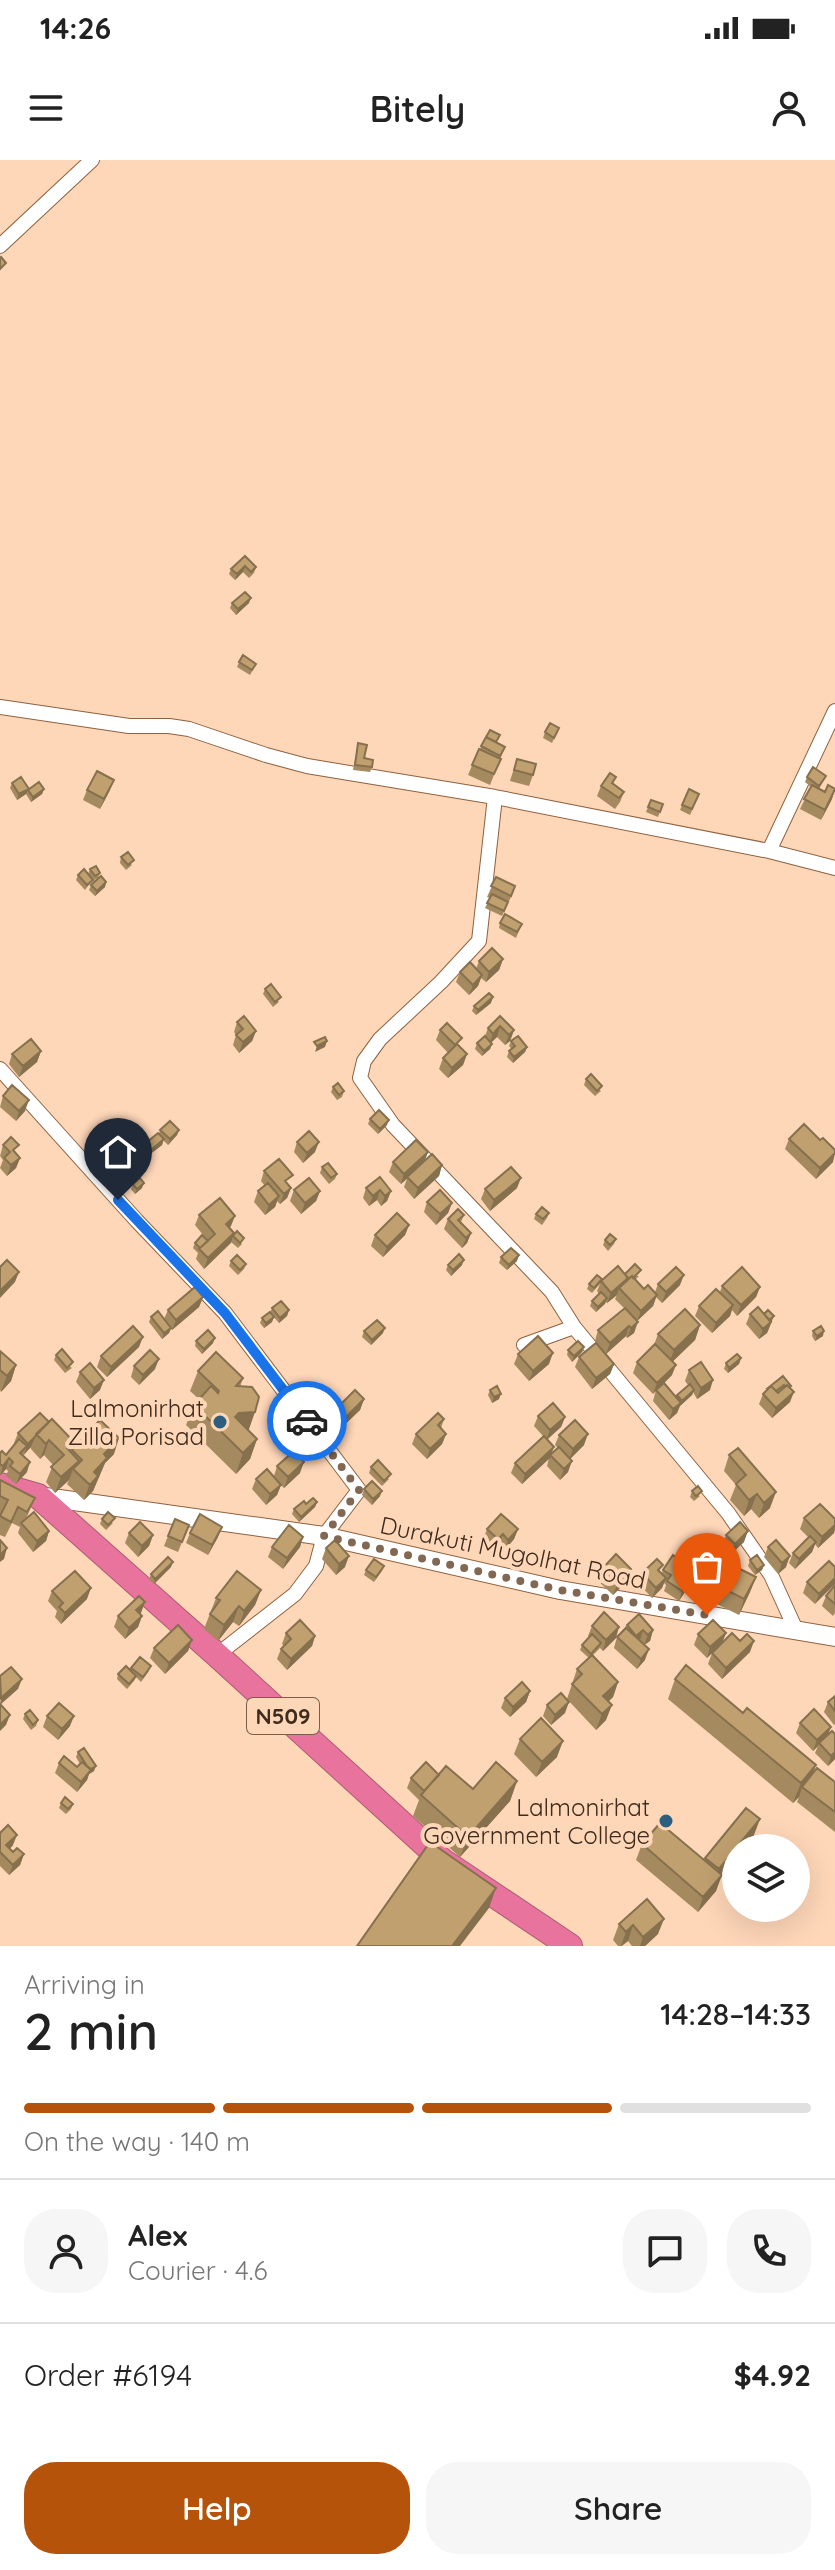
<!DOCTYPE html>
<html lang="en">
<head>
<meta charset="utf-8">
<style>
  :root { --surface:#fff; --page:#f6f6f6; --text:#222; --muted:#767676; --line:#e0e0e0; --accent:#b45309 }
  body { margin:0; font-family:Quicksand,sans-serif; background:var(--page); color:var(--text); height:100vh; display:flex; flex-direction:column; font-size:30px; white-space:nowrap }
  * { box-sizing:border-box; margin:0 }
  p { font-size:26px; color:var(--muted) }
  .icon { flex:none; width:44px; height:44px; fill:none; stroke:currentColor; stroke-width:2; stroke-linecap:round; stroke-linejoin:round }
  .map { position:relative; height:1786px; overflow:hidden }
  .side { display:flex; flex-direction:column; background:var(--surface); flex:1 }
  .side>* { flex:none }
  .fabs { position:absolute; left:722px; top:1674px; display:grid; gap:16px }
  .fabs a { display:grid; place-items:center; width:88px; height:88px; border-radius:50%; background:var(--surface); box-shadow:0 8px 32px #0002; font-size:40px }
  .pin { position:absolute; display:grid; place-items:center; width:68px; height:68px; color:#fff; margin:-82px -34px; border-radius:50% 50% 50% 0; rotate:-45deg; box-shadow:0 0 8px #0007 }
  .pin .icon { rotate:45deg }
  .courier { position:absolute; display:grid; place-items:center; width:80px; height:80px; margin:-40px; border:6px solid #1a73e8; border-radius:50%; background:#fff; color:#222; box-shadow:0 2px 10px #0007 }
  .summary em { font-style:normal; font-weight:600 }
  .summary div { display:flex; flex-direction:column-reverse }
  .summary { display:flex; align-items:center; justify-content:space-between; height:136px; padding:0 24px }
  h1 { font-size:52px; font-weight:600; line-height:60px }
  .bar { display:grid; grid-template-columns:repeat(4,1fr); gap:12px 8px; align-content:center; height:96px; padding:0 24px }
  .bar i { height:10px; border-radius:6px; background:var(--line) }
  .bar .selected { background:var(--accent) }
  .bar p { grid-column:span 4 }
  .line { display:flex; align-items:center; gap:20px; padding:0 24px; border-top:2px solid var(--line) }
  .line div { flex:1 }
  .round { display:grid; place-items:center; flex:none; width:84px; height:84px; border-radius:32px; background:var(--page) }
  .button { display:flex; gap:16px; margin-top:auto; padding:16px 24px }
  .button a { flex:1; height:92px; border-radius:32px; background:var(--accent); color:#fff; font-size:32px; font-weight:600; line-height:92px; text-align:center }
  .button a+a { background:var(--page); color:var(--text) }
  .status { display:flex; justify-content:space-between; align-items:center; height:56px; padding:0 40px; background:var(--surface); direction:ltr }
  .status svg { height:22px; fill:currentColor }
  header { display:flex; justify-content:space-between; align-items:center; height:104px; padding:0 24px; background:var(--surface); font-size:36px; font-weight:600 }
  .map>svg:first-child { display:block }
</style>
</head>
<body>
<div class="status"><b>14:26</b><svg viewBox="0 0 49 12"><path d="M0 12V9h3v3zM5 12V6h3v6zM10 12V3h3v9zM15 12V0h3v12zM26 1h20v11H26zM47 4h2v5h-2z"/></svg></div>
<header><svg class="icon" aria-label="menu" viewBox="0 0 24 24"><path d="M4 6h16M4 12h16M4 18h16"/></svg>Bitely<svg class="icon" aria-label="person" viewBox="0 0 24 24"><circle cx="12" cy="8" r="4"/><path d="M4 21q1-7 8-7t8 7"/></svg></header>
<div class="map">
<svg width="835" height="1786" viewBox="0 0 835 1786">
  <rect width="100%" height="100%" fill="#fed6b8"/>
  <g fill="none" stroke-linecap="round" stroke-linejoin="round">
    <g stroke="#8e623f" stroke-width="16">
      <path id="street" d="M0,86l92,-86
        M0,547l129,19h40l20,3 77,26 41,11 188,31 274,54 66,17
        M495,637l-16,144 -38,41 -61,57 -16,22 -4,17 33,47 159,167 22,35 154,186 43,62 25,55
        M769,691l66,-140
        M0,909l137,152 88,92 134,177 -35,46 -8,30 -21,28 -78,61
        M524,1185l50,-18"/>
    </g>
    <g stroke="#8e623f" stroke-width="20">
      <path id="secondary" d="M38,1336l286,40 236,54 275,47"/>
    </g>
    <g stroke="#ad5b71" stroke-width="26">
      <path id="highway" d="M0,1325l38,11 179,159 226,206 127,85"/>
    </g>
    <use href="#street" stroke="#fff" stroke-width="14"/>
    <use href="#secondary" stroke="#fff" stroke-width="18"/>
    <use href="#highway" stroke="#e8749e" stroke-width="24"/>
  </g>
  <path fill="#a58a5f" d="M245,396l11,11 -2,6 -5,5 -6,-6 -8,8 -6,-6 2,-5z
    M232,443h17l-13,12 -6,-7z
    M239,502l17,2 -6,11 -13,-8z
    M559,568l-7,15 -9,-5 2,-6z
    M490,570l6,12 9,5 -15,38 -22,-10 11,-26h1z
    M358,583l6,15 8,9 -2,5 -17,-2z
    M517,599l16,16 -4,11 -19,-5z
    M826,616l-7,13 13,10 -11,21 -21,-11 11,-22 -6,-5 2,-5z
    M616,617l-3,7 11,8 -4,10 -5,7 -18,-13 4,-10z
    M12,623l17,6h15l-2,5 -11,8 -5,-8 -9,6 -7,-12z
    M689,629l10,5 -9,21 -10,-5z
    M87,630h23l-10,19 -17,-9z
    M651,640l12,4 -5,13 -12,-5z
    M121,697l11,8 -6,5 -6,-7z
    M90,709l10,4 -2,5 -6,3 -7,9 -9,-10 2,-5 10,-1z
    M496,717l15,20 -9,19 -17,-8 5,-10 -3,-1z
    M106,722l-1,5 -10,9 -6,-6 2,-5z
    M500,763l22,1 -6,14 -17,-10z
    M503,799l-4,11 -13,12 -5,-4 -3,8 -9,9 -13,-13 4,-10 16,-3 3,-8z
    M265,829l14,13 -6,5 -10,-13z
    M491,843l-15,12 -4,-4 2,-5z
    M500,856l14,14 -4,11 -5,4 -8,-8 -6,6 1,1 -2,5 -8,7 -7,-7 2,-6 8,-7 3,-8z
    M237,862l19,9 -4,10 -13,12 -6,-8 3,-10 -2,-3z
    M440,870l27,24 -4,11 -15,13 -9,-9 4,-11 5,-5 -12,-13z
    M511,881l16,6 -2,5 -12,11 -6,-6 2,-6 3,-2 -3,-3z
    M41,891l-4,11 -18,15 -10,-13 3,-10z
    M586,919l15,12 -6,5 -11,-11z
    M333,927l11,4 -2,6 -5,3 -6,-8z
    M3,936l22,15 -9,10 -16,-14z
    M370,959l17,6 -9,9 -10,-10z
    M160,970h19l-2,5 -9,10 -5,-5 -1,5 -13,10 -5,-7 2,-5 13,-9z
    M789,979l44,23 -17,17 -31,-30z
    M297,982l18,10 -12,11 -9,-11z
    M3,985l17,13 -4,10 -9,8 -7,-8 3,-8 -3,-4z
    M428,992l-3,8 17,5 -3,11 -25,23 -10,-12 3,-8 -6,5 -12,-12 4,-10z
    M322,1007l15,7 -2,5 -6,5 -9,-11z
    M264,1011l25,14 2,3 -4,10 -7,6 -3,-3 -2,6 -10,8 -11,-13 4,-11 7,-5 -4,-5z
    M121,1015l16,5 -11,9 -7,-9z
    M133,1024l9,4 -7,6 -4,-5z
    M366,1028l25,3 -4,10 -6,5 -4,-6 -8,6 -6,-8z
    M517,1028l-27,23 -9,-12 4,-10z
    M294,1030l26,1 -4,10 -15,13 -11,-13z
    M427,1042l25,1 -4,10 -12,12 -12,-13z
    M549,1053l-2,5 -5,7 -8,-6 2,-5z
    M199,1055l32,11 -2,2 13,16 -4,4 -7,-6 -27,27 -8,-10 2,-6 -5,-5 2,-5 13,-2 -13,-16z
    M464,1055l-3,7 10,11 -4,10 -5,5 -18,-19 4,-10z
    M409,1065l-4,10 -22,22 -12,-11 4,-11z
    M616,1079l-2,5 -6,7 -5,-6 2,-5z
    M501,1097l16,4 -10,9 -8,-7z
    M231,1101l15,3 -2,5 -6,6 -9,-9z
    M448,1105h14l-11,11 -5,-6z
    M625,1114l14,2 -4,4 9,9 11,3 3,-8 22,1 -18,18 -6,-6 -3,9 -16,15 -3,12 -7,5 -1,-2 -20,18 -11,-13 3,-11 26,-22 -9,-9 2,-4 -10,8 -1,-1 -10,10 -6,-6 2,-5 7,-7 -2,-3 3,-7 -8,9 -5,-4 2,-5 13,-5z
    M722,1126l38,1 -4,10 -19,19 -5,-6 -2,6 -18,17 -17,-17 4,-10 21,-14z
    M203,1137l-4,10 -27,23 -1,-1 -2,4 -7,6 -13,-17 2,-5 13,2 4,-9z
    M272,1148l17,2 -2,6 -8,7 -6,-7 -1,6 -8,6 -4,-5 2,-5 8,-5z
    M750,1154h14l8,7 -5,12 -8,6 -13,-15z
    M700,1165l-5,15 -22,21 -1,14 -15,15 19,7 12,-12 -3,-4 4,-11 21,20 -13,9 -4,-7 -1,3 -12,11 -3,7 -8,7 -16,-19 3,-11 -3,4 -20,-21 4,-11 17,-17 4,-11z
    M364,1171l19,2 -12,12 -9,-8z
    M813,1171l10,5 -8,5 -3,-5z
    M196,1181l17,2 -11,11 -7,-8z
    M139,1187l-32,30 -10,-10 4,-11z
    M584,1187l-2,5 -10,10 -5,-7 1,-5z
    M0,1191l16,14 -5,16 -10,11 -1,-2z
    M518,1194l31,10 -20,17 -15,-17z
    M56,1195l16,13 -7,5 -11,-13z
    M579,1197l35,7 -4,10 -18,15 -17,-22z
    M741,1198l-2,6 -11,9 -4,-4 2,-6z
    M134,1206l21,3 -16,16 -8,-8z
    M198,1211l45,7 -3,9 8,44 9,8 -7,20 -14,15 -50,-49 8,-20 5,-6 -9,-8z
    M80,1212l20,18 -10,9 -14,-17z
    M783,1216l8,10 -1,16 -18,16 -13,-14 4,-10z
    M490,1230l9,9 -7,4 -4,-8z
    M364,1239l-4,11 -21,20 -9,-8 4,-11z
    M538,1256l27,1 -4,10 -14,13 4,15 7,-7 -3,-3 4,-10 25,10 -14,14 -2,13 -8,8 -13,-14 2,-8 -27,26 -11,-11 4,-10 28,-27 -9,-10z
    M444,1259l-3,9 5,6 -4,10 -15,15 -15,-15 4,-10z
    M49,1262l25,20 -3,10 1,-2 42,4 -9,9 -12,28 -9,9 -17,-16 2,-4 -14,13 -9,-11 7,-17 -9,-10 -4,4 -9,-10v-2l-8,9 4,16 -11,12 -10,-8 2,-5 -2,-2 -6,7v-23l6,2 9,-11 -1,-1 4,-10z
    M738,1288l32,60 -11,10 -8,-9 -7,7 -14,-16 6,-15 -12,-14 5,-16z
    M277,1306l23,7 -16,15 -3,-3 -4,10 -11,10 -14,-16 4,-10 18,-3z
    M371,1307l18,12 -7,7 -13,-13z
    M0,1320l35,18 -9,21 23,12 -3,10 -13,11 -15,-19 2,-6 -8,-4 -7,14 -5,-2z
    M364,1329l16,7 -8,9 -10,-10z
    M692,1331l8,5 -6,5 -4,-4z
    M317,1342l-2,5 -16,15 -7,-8 2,-5 12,-5z
    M804,1358l31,1v11l-1,3 -16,15 -3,-4 -3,8 -17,17 -6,-6 4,-10 15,-16 -8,-8z
    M102,1359l11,4 -7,7 -6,-6z
    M175,1359l14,6 -11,27 -14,-6z
    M487,1369h31l-4,10 -9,11 -6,-5 -5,5 -11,-10z
    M129,1373l24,2 -4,11 -11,11 -13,-14z
    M190,1373l28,4 -10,18 -22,-12z
    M726,1375l18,7 -13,12 -8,-9z
    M303,1377l-3,10 -17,22 -15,-12 4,-10z
    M768,1387l18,20 -8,7 -14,-17z
    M326,1388l19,19 -9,8 -14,-16z
    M750,1400l14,5 -2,5 -7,5 -7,-9z
    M384,1406l-2,5 -8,11 -10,-7 2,-5z
    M171,1407l-17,17 -5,-4 2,-6z
    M835,1407l-20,37 -12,-11 4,-11z
    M631,1409l-3,11 -15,15 -16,-15 4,-10z
    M663,1410l29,11 -13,20 -15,-10 2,-6 -2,-2 -2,5 -10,10 -13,-14 3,-11 19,-1 1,1z
    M756,1417l-6,15 -11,23 -36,-18 6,-16z
    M835,1425v28l-2,3 -11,-10 4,-10z
    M261,1430l-6,15 -16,21 -6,-4 -15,19 -14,-12 12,-31z
    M52,1431l35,8 -26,25 -6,-7 2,-6 -9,-10z
    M141,1453l-1,1 2,2 -4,11 -13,12 -11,-12 4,-11z
    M627,1465l26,5 -3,11 -6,4 1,15 -8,9 -23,-21 3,-11z
    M592,1466l24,12 -13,13 -3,-3 -7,7 25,27 -5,15 -5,4 -2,19 -10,10 -29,-31 10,-30 12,-11 -9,-8 2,-5 7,-8 -1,-1z
    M286,1473l29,3 -3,10 -25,24 -10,-11 4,-10 3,-3 -2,-2z
    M726,1473l-4,10 28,9 -28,27 -14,-15 4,-11 3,-3 -8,8 -13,-13 4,-11z
    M192,1480l-4,11 -23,23 -15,-16 4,-10z
    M131,1508l18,3 -8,11 -5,-5 -2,4 -7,8 -10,-10 1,-5 12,-4z
    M675,1519l68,34 73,52 -4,9 23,8v50l-38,-30 2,-5 -6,6 -125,-104z
    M530,1531l-4,11 -16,15 -9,-9 4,-10z
    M835,1536v28l-1,1 -10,-13 4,-10z
    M547,1545l18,8 -14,12 -8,-9z
    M25,1554l13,6 -2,6 -5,4 -8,-11z
    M47,1556l23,10 -12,14 -15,-13z
    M800,1563l31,4 -3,7h7v25l-7,7 -13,-13 3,-7 -5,5 -17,-18z
    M520,1579l37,18 -21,20 -22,-23z
    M78,1592l16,19 -5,3 -2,6 -10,12 -22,-19 4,-10 18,4 3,-3 -4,-7z
    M439,1615l34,14 44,-8 -7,20 -50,56 -47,-41 6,-16 -12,-12 4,-10z
    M61,1643l12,1 -2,5 -5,5 -7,-6z
    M0,1673l13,12 -3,4 3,3 11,2 -4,11 -11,10 -9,-9z
    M754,1675l-11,13h-7l-15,26 -5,17 -18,21 -62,-52 6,-16 62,16 1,-2z
    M647,1739l11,35 -13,12h-13l-4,-5 -6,5h-4l-5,-6 6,-16z"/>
  <path fill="#86704e" d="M245,406l-2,6 -8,8 2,-6z
    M251,438l-2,5 -13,12 2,-6z
    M114,620l-4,10 -10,19 4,-10z
    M44,629l-2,5 -11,8 2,-5z
    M28,630l-2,4 -9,6 2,-6z
    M835,630l-3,9 -11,21 4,-10z
    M106,722l-1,5 -10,9 2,-5z
    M503,799l-4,11 -13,12 3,-10z
    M482,815l-4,11 -9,9 4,-10z
    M493,837l-2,6 -15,12 2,-5z
    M500,866l-3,11 -8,7 4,-10z
    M514,870l-4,11 -5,4 4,-10z
    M256,871l-4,10 -13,12 4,-11z
    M327,881l-2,6 -10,5 2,-6z
    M492,884l-2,5 -8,7 2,-5z
    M527,887l-2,5 -12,11 1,-6z
    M41,891l-4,11 -18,15 4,-11z
    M467,894l-4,11 -15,13 4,-10z
    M29,940l-4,11 -9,10 3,-10z
    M389,960l-2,5 -9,9 2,-5z
    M179,970l-2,5 -9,10 2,-6z
    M164,979l-2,6 -13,10 2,-5z
    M319,982l-4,10 -12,11 4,-10z
    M428,992l-4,10 -23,22 3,-10z
    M835,993l-2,9 -17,17 4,-11z
    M20,998l-4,10 -9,8 4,-11z
    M442,1005l-3,11 -25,23 4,-11z
    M139,1014l-2,6 -11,9 2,-5z
    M521,1018l-4,10 -27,23 4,-11z
    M144,1023l-2,5 -7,6 2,-5z
    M291,1028l-4,10 -7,6 4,-10z
    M380,1030l-3,10 -8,6 4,-10z
    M320,1031l-4,10 -15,13 4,-11z
    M391,1031l-4,10 -6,5 4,-10z
    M279,1036l-4,11 -10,8 4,-10z
    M452,1043l-4,10 -12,12 4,-11z
    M235,1056l-4,10 -9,8 4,-10z
    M409,1065l-4,10 -22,22 4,-10z
    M234,1073l-3,10 -27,26 4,-11z
    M471,1073l-4,10 -5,5 4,-10z
    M519,1095l-2,6 -10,9 2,-5z
    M464,1100l-2,5 -11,11 2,-6z
    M19,1112l-4,10 -15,16v-7z
    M684,1115l-4,10 -18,18 4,-11z
    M628,1118l-3,10h-6l-2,7 -10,8 4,-10z
    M760,1127l-4,10 -19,19 4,-11z
    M657,1135l-4,11 -16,15 4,-10z
    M203,1137l-4,10 -27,23 4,-10z
    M607,1138l-2,6 -9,8 2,-5z
    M733,1145l-3,11 -18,17 4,-10z
    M289,1150l-2,6 -8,7 1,-5z
    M774,1156l-7,17 -8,6 4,-10z
    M274,1157l-2,5 -8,6 2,-5z
    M638,1162l-4,11 -7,5 4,-10z
    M700,1165l-5,15 -27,26 6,-16z
    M629,1166l-3,10 -20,18 4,-11z
    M171,1168l-2,5 -7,6 2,-6z
    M385,1168l-2,5 -12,12 1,-5z
    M824,1171l-1,5 -8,5 2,-5z
    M143,1177l-4,10 -32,30 4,-10z
    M215,1178l-2,5 -11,11 2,-5z
    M584,1187l-2,5 -10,10 2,-6z
    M553,1193l-4,11 -20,17 4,-10z
    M741,1198l-2,6 -11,9 1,-5z
    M159,1199l-4,10 -16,16 4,-10z
    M614,1204l-4,10 -18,15 4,-11z
    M16,1205l-5,16 -10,11 6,-16z
    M676,1205l-4,10 -19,19 4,-11z
    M104,1220l-4,10 -10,9 4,-11z
    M713,1220l-3,10 -13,9 4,-11z
    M694,1230l-2,5 -12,11 2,-5z
    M794,1232l-4,10 -18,16 4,-10z
    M501,1234l-2,5 -7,4 2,-6z
    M364,1239l-4,11 -21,20 4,-10z
    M681,1243l-4,10 -8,7 4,-11z
    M255,1252l-7,20 -13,-15 4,-4z
    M565,1257l-4,10 -15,13 4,-10z
    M446,1274l-4,10 -15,15 3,-10z
    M588,1274l-4,11 -15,15 4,-11z
    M35,1277l-4,10 -7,7 4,-10z
    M119,1278l-5,16 -9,9 -12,28 -9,9 10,-28 10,-18z
    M257,1279l-7,20 -14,15 7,-21z
    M49,1280l-5,15 -4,4 6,-15z
    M554,1287l-4,11 -28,26 3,-10z
    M9,1298l-3,11 -6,7 3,-10z
    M79,1301l-4,10 -2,-2 -4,11 -14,13 6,-16z
    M572,1301l-4,11 -8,8 4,-11z
    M30,1302l-3,10 -11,12 4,-10z
    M304,1302l-4,11 -16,15 4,-11z
    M281,1325l-4,10 -11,10 4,-11z
    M382,1331l-2,5 -8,9 1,-6z
    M776,1332l-6,16 -11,10 5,-15z
    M757,1334l-6,15 -7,7 5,-16z
    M317,1342l-2,5 -16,15 2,-5z
    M835,1365l-1,8 -16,15 4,-11z
    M222,1367l-4,10 -10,18 4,-10z
    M518,1369l-4,10 -9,11 3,-10z
    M49,1371l-3,10 -13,11 4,-11z
    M748,1371l-4,11 -13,12 4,-10z
    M503,1374l-4,11 -5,5 4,-11z
    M153,1375l-4,11 -11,11 4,-11z
    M303,1377l-3,10 -17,22 4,-11z
    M816,1382l-4,10 -17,17 4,-10z
    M7,1388l-3,11 -4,3v-7z
    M349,1396l-4,11 -9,8 3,-11z
    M790,1396l-4,11 -8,7 4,-11z
    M173,1402l-2,5 -17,17 1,-5z
    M764,1405l-2,5 -7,5 2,-5z
    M631,1409l-3,11 -15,15 4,-10z
    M696,1410l-4,11 -13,20 3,-10z
    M756,1417l-6,15 -11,23 5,-16z
    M666,1418l-4,10 -10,10 4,-10z
    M835,1418v6l-20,20 4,-10z
    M91,1428l-4,11 -26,25 4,-11z
    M261,1430l-6,15 -16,21 5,-15z
    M145,1442l-4,11 -9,8 4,-11z
    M239,1446l-6,16 -15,19 6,-16z
    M142,1456l-4,11 -13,12 4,-11z
    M619,1467l-3,11 -13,13 3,-11z
    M643,1470l-3,10 -8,6 4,-10z
    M653,1470l-3,11 -6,4 4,-10z
    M726,1473l-4,10 -15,15 3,-11z
    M315,1476l-3,10 -25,24 4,-11z
    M192,1480l-4,11 -23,23 4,-11z
    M754,1481l-4,11 -28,27 4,-11z
    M649,1489l-4,11 -8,9 4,-10z
    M22,1519l-4,10 -18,16 1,-7z
    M618,1522l-5,15 -15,15 5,-16z
    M530,1531l-4,11 -16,15 3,-10z
    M569,1542l-4,11 -14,12 4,-10z
    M612,1545l-6,15 -10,10 6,-16z
    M10,1555l-4,10 -6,6v-6z
    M74,1556l-4,10 -12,14 4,-11z
    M831,1567l-4,10 -8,6 -1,3 -5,5 4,-11z
    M563,1581l-6,16 -21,20 6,-15z
    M835,1592v7l-7,7 3,-10z
    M816,1605l-8,20 -6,2 -3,10 -6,6 8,-20z
    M96,1606l-2,5 -5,3 -2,6 -10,12 4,-10 9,-12z
    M517,1621l-7,20 -50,56 8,-20z
    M760,1659l-6,16 -11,13h-7v8l-23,28 6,-15z
    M17,1675l-4,10 -10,11 3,-11z
    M24,1694l-4,11 -11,10 4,-10z
    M722,1715l-6,16 -18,21 5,-15z
    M496,1728l-7,20 -29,38h-8z
    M664,1759l-6,15 -13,12h-5l3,-9z
    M633,1765l-5,16 -7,5 5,-14z"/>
  <path fill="#c0a06f" stroke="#86704e" stroke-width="2" d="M1,97l5,6 -6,6v-11z
    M245,396l11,11 -5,5 -6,-6 -8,8 -6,-5z
    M245,432l6,6 -13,11 -6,-6z
    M243,495l13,9 -4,6 -13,-8z
    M550,563l9,5 -5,10 -9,-6z
    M490,570l10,5 -4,7 -10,-5z
    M486,577l19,10 -5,9 -19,-10z
    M358,583l9,2 -3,13 9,2 -1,7 -17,-2z
    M479,589l22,10 -7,15 -22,-9z
    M517,599l19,5 -3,11 -19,-5z
    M813,607l13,9 -7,10 -12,-9z
    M97,611l17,9 -10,19 -17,-9z
    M610,613l6,4 -4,6 12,9 -5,6 -18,-12z
    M21,617l8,12 -10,5 -7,-11z
    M39,622l5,7 -11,8 -5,-7z
    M812,625l13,7 3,-7 7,4 -10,21 -21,-11z
    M689,629l10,5 -7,15 -10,-4z
    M651,640l12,4 -3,8 -12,-5z
    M128,692l6,8 -6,5 -7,-8z
    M96,706l4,7 -5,3 -5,-7z
    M84,709l9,11 -6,5 -9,-10z
    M101,716l5,6 -9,9 -6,-6z
    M496,717l19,9 -4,10 -20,-10z
    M492,734l16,8 -4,9 -17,-8z
    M505,754l17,10 -5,8 -17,-9z
    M492,788l11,11 -14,13 -10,-11z
    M470,802l12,13 -9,10 -13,-13z
    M271,824l10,13 -6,5 -10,-13z
    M489,833l4,4 -15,13 -4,-4z
    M244,856l12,15 -13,11 -7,-7 7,-6 -6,-7z
    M500,856l14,14 -5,5 -9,-9 -7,8 -5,-6z
    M447,863l15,15 -7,7 -15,-15z
    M485,876l7,8 -8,7 -7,-8z
    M518,876l9,11 -13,10 -5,-6 6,-5 -4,-5z
    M325,877l2,4 -10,5 -3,-4z
    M31,879l10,12 -18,15 -11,-12z
    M457,884l10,10 -15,14 -9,-10z
    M591,914l11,12 -5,5 -11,-12z
    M338,923l6,8 -5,4 -6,-8z
    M12,925l17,15 -10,11 -16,-15z
    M379,950l10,10 -9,9 -10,-10z
    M170,961l9,9 -9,9 -10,-9z
    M804,964l16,16 3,-2 12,12v3l-15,15 -31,-29z
    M309,971l10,11 -12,11 -10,-11z
    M158,973l6,6 -13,11 -5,-7z
    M11,977l8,8 -6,5 7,8 -9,7 -7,-7 6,-6 -7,-7z
    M416,980l12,12 -24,22 -11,-12z
    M432,994l10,11 -24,23 -11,-11z
    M279,999l14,16 -8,6 6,7 -7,6 -20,-23z
    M328,1003l9,11 -6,4 -9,-11z
    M132,1006l7,8 -11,10 -7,-9z
    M511,1007l10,11 -27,22 -9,-11z
    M380,1017l11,14 -6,5 -5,-6 -7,6 -7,-8z
    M140,1018l4,5 -7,6 -4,-5z
    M309,1018l11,13 -15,12 -11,-13z
    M268,1023l11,13 -10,9 -11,-14z
    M440,1030l12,13 -12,11 -13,-12z
    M220,1038l15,18 -9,8 8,9 -26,25 -9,-9 16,-15 -16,-19z
    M542,1047l7,6 -6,6 -7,-5z
    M458,1049l6,6 -6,5 13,13 -5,5 -18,-19z
    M397,1053l12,12 -22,22 -12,-12z
    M237,1071l7,7 -4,5 -7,-7z
    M610,1074l6,5 -6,6 -5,-5z
    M202,1075l6,6 -8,7 -5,-5z
    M511,1088l8,7 -10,10 -8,-8z
    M459,1094l5,6 -11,10 -5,-5z
    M237,1095l9,9 -6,6 -9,-9z
    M7,1100l12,12 -19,19v-24z
    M635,1104l6,6 -8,8 -1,-2 -4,3 -3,-5z
    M618,1106l10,12 -17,15 -10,-12z
    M676,1107l8,8 -18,17 -8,-8z
    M742,1107l18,20 -19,18 -19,-19z
    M597,1115l5,4 -8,9 -5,-4z
    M632,1116l12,13 4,-4 9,10 -16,16 -22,-23z
    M195,1127l8,10 -27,23 -8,-10z
    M716,1129l17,16 -17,18 -17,-17z
    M601,1132l6,6 -9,9 -6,-6z
    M281,1141l8,9 -9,8 -8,-10z
    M758,1147l13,15 -8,7 -13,-15z
    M625,1148l13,14 -7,6 -2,-2 -19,17 -12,-13z
    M685,1149l15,16 -26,25 -16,-16z
    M768,1150l6,6 -5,4 -5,-6z
    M158,1151l13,17 -7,5 -13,-16z
    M270,1152l4,5 -8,6 -4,-5z
    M377,1160l8,8 -13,12 -8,-9z
    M133,1166l10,11 -32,30 -10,-11z
    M821,1166l3,5 -7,5 -4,-5z
    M208,1170l7,8 -11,11 -8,-8z
    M538,1176l15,17 -20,18 -15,-17z
    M578,1181l6,6 -10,9 -6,-6z
    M596,1183l18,21 -18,14 -17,-21z
    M655,1184l21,21 -19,18 -20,-21z
    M62,1189l11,13 -6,6 -11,-13z
    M150,1190l9,9 -16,16 -9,-9z
    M0,1191l16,14 -9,11 -7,-6z
    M216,1192l27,26 -7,8 16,1 7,10 -4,15 -16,1 -4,4 22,22 -14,14 -49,-48 17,-19 7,7 1,-2 -21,-20z
    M737,1194l4,4 -12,10 -3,-5z
    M701,1202l12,18 -12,8 -12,-18z
    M90,1203l14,17 -10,8 -14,-16z
    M783,1216l8,10 -2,1 -2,-2 -2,2 -1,-2 -8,6 -5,-5 -2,2h-1z
    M664,1223l17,20 -8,6 -17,-19z
    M690,1224l4,6 -12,11 -5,-6z
    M787,1225l7,7 -18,16 -13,-14 8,-8 7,7z
    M497,1226l4,8 -7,3 -4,-7z
    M355,1230l9,9 -21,21 -9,-9z
    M553,1243l12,14 -15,13 -12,-14z
    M40,1253l9,9 -21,22 -10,-11z
    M438,1253l6,6 -6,6 8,9 -16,15 -14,-15z
    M52,1259l22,23 -7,6 12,13 -18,16 -10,-10 13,-12 -15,-15 -3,4 -10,-10z
    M100,1260l19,18 -15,16 3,4 -13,14 4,4 -8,9 -17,-16 9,-9 -10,-10z
    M575,1260l13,14 -15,15 -14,-14z
    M544,1276l10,11 -29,27 -10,-11z
    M19,1279l8,7 -7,7 10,9 -10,12 -10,-8 3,-4 -4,-4 -6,8 -3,-2v-11l2,-2 4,4z
    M559,1287l13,14 -8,8 -14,-14z
    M738,1288l38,44 -12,11 -7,-9 -8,6 -13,-16 10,-9 -17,-20z
    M294,1291l10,11 -16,15 -11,-11z
    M378,1300l13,14 -7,7 -13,-14z
    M267,1309l14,16 -11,9 -14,-15z
    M0,1320l35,18 -8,14 -9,-5 -7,15 -11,-6 8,-16 -8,-4z
    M372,1321l10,10 -9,8 -9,-10z
    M698,1326l4,5 -6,5 -4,-5z
    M313,1338l4,4 -16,15 -7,-8 10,-8 2,3z
    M820,1344l15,15v6l-13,12 -18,-19z
    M34,1352l15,19 -12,10 -16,-18z
    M108,1352l7,6 -7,7 -6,-6z
    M200,1354l22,13 -10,18 -22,-12z
    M501,1354l17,15 -10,11 -5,-6 -5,5 -11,-10z
    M175,1359l14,6 -7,17 -14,-6z
    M140,1362l13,13 -11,11 -13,-13z
    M740,1362l8,9 -13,13 -9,-9z
    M289,1365l14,12 -16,21 -15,-11z
    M810,1376l6,6 -17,17 -6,-6z
    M0,1380l7,8 -7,7z
    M335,1380l14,16 -10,8 -13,-16z
    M776,1380l14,16 -8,7 -14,-16z
    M616,1394l15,15 -14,16 -16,-15z
    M673,1395l23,15 -14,21 -15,-10 4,-6 -8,-5z
    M757,1395l7,10 -7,5 -7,-10z
    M168,1397l5,5 -18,17 -4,-5z
    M374,1399l10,7 -8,11 -10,-7z
    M657,1399l6,6 -5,5 8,8 -10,10 -14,-15z
    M720,1399l36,18 -12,22 -35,-18z
    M829,1401l6,6v11l-16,16 -12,-12z
    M75,1411l16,17 -26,25 -6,-6 4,-4 -11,-12z
    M237,1411l24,19 -17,21 -5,-5 -15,19 -14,-11 10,-14 -4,-2z
    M835,1425v19l-9,-8z
    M139,1436l6,6 -9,8 6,6 -13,12 -11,-12z
    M604,1452l15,15 -13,13 -14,-14z
    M639,1454l14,16 -5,5 -5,-5 -7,6 -9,-11z
    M300,1460l15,16 -24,23 -10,-10 10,-10 -5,-6z
    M713,1460l13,13 -16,14 -12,-13z
    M178,1465l14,15 -23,23 -15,-15z
    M626,1468l23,21 -8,10 -24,-22z
    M732,1473l8,8 7,-7 7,7 -28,27 -14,-15z
    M592,1474l9,9 -10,11 -9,-9z
    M592,1495l26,27 -15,14 9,9 -10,9 -30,-30 10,-10 -5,-5z
    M140,1497l11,9 -8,11 -12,-9z
    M686,1505l57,48 4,-5 69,57 -15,18 -126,-104z
    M126,1506l10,10 -7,8 -11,-10z
    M11,1507l11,12 -21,19 -1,-22z
    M522,1522l8,9 -17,16 -8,-9z
    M561,1533l8,9 -14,13 -8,-10z
    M835,1536v15l-7,-9z
    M59,1543l15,13 -12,13 -15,-13z
    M0,1544l10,11 -10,10z
    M814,1549l17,18 -14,13 -17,-17z
    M30,1550l8,10 -5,5 -8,-11z
    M541,1558l22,23 -21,21 -22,-23z
    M832,1571l3,3v18l-4,4 -12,-13z
    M84,1588l12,18 -5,3 -4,-3 -9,-14z
    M64,1596l13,11 5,-5 9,8 -10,12 -22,-19z
    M426,1602l13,13 -15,16 -13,-13z
    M496,1602l21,19 -49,56 -47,-42 25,-29 27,23z
    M817,1608l18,14v30l-33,-25z
    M65,1637l8,7 -5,5 -7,-6z
    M746,1648l14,11 -41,50 -14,-11z
    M660,1663l62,52 -19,22 -61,-53z
    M8,1665l9,10 -11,10 7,7 4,-4 7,6 -11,11 -13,-13v-19z
    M430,1682l66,46 -44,58h-95z
    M647,1739l17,20 -21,18 -10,-12 -7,7 -7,-8z"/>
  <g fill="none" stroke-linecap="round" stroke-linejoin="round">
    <path stroke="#826853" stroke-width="8" stroke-dasharray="0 14.4" d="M307,1261l52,69 -35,46 236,54 147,25"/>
    <path stroke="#1a73e8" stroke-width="10" d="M118,1040l107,113 82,108"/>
  </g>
  <g fill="#2e5e7d" stroke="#fed6b8" stroke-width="3">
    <circle cx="220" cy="1262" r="8"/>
    <circle cx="666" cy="1661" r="8"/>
  </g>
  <g text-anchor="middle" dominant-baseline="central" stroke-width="8" stroke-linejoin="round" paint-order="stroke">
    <rect fill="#fed6b8" stroke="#785f4c" stroke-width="2" x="247" y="1538" width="72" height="36" rx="6"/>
    <g font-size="22" font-weight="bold" fill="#3f2c1d">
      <text x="283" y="1556">N509</text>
    </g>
    <g font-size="24" fill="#3f2c1d" stroke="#fed6b8" text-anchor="end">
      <text x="204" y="1248">Lalmonirhat<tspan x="204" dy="28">Zilla Porisad</tspan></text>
      <text x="650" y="1647">Lalmonirhat<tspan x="650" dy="28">Government College</tspan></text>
    </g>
    <g font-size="24" fill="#3f2c1d" stroke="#fed6b8">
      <text transform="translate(513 1392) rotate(12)">Durakuti Mugolhat Road</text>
    </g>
  </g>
</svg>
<div class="fabs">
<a><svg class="icon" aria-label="layers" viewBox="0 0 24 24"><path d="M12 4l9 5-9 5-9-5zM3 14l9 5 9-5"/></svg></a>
</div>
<div class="pin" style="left:707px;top:1455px;background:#ea580c"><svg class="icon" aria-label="bag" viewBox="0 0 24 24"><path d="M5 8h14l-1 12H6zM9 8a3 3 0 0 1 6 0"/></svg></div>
<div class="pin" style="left:118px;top:1040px;background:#1f2937"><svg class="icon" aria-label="home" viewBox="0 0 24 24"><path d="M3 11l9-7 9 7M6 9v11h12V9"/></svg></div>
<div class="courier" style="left:307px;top:1261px"><svg class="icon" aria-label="car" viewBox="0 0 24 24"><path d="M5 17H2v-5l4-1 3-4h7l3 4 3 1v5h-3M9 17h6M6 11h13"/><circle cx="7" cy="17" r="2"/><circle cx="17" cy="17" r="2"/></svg></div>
</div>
<section class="side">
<div class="summary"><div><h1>2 min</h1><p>Arriving in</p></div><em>14:28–14:33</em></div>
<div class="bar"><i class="selected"></i><i class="selected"></i><i class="selected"></i><i></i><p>On the way · 140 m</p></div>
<div class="line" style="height:144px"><a class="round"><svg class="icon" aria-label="person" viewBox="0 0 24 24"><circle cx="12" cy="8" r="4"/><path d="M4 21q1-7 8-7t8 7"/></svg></a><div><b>Alex</b><p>Courier · 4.6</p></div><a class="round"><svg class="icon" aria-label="chat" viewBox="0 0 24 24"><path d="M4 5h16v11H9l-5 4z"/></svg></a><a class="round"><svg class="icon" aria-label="phone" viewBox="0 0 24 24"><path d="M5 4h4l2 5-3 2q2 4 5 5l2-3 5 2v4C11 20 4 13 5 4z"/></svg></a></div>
<div class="line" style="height:104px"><div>Order #6194</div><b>$4.92</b></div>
<div class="button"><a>Help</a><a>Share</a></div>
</section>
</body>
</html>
